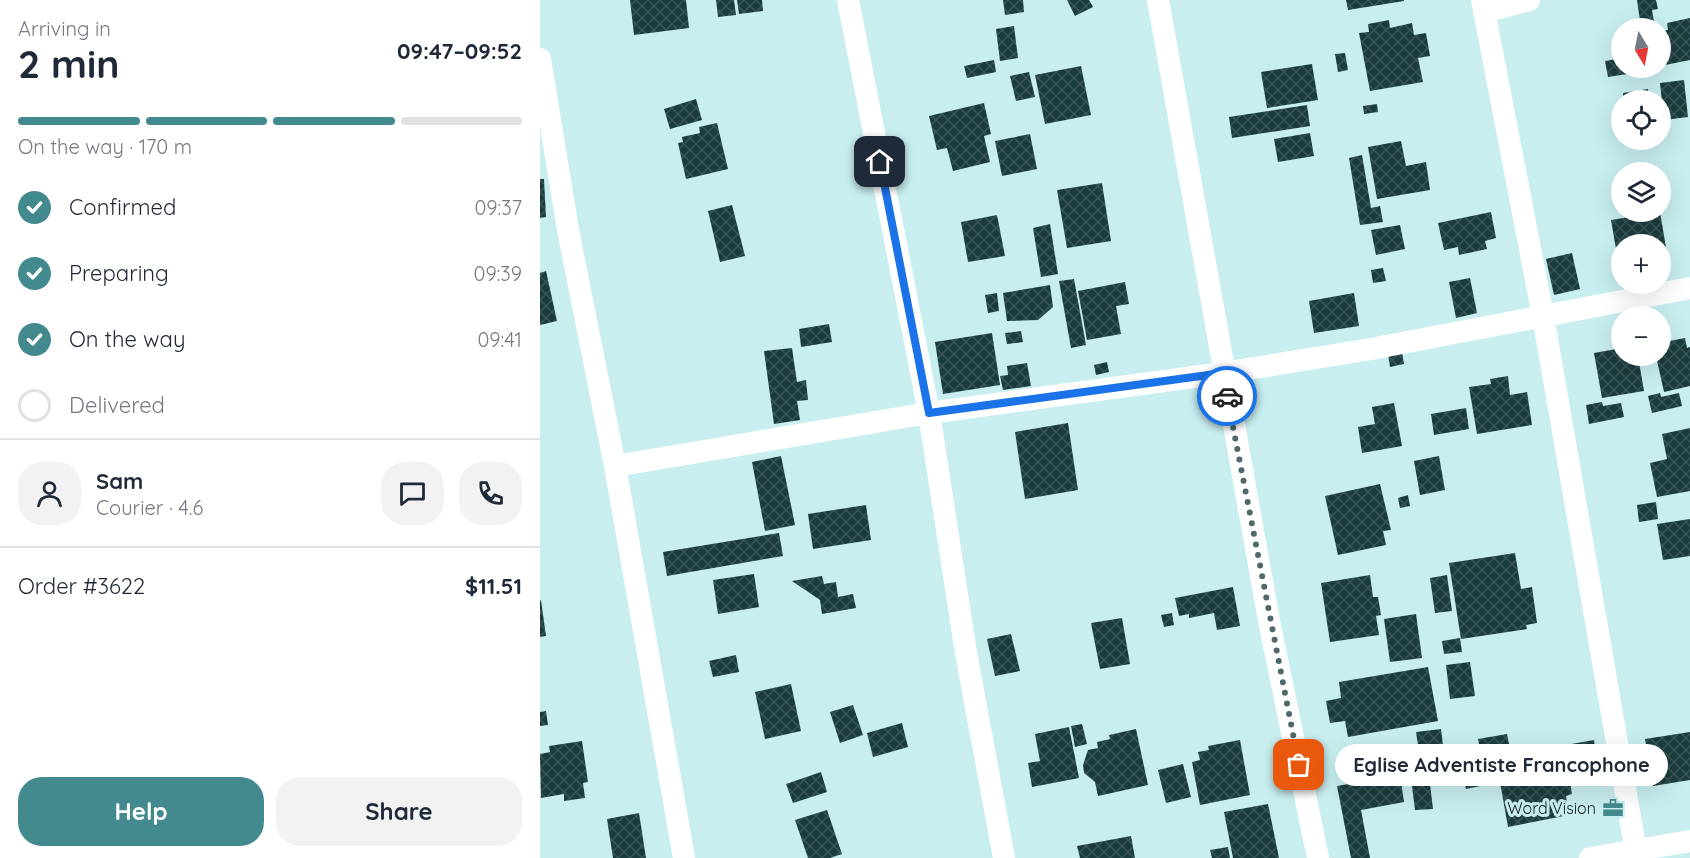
<!DOCTYPE html>
<html lang="en">
<head>
<meta charset="utf-8">
<style>
  :root { --surface:#fff; --page:#f2f2f3; --text:#1f2937; --muted:#747a83; --line:#e0e1e3; --accent:#438a8f }
  body { margin:0; font-family:Quicksand,sans-serif; background:var(--page); color:var(--text); height:100vh; display:flex; flex-direction:column; font-size:22px; white-space:nowrap }
  * { box-sizing:border-box; margin:0 }
  p { font-size:20px; color:var(--muted) }
  .icon { flex:none; width:33px; height:33px; fill:none; stroke:currentColor; stroke-width:2; stroke-linecap:round; stroke-linejoin:round }
  .map { position:relative; flex:1; overflow:hidden }
  .drawer { display:flex; flex-direction:column; background:var(--surface); width:540px }
  .drawer>* { flex:none }
  .needle { width:39px; rotate:170deg }
  .buttons { position:absolute; left:1071px; top:18px; display:grid; gap:12px }
  .buttons a { display:grid; place-items:center; width:60px; height:60px; border-radius:50%; background:var(--surface); box-shadow:0 6px 24px #0002; font-size:30px }
  .pin { position:absolute; display:grid; place-items:center; width:51px; height:51px; color:#fff; margin:-26px; border-radius:12px; box-shadow:0 3px 9px #0006 }
  .courier { position:absolute; display:grid; place-items:center; width:60px; height:60px; margin:-30px; border:4px solid #1a73e8; border-radius:50%; background:#fff; color:#222; box-shadow:0 2px 8px #0007 }
  .bubble { position:absolute; height:42px; border-radius:21px; background:var(--surface); box-shadow:0 6px 24px #0002; font-size:20px; font-weight:700; line-height:42px; text-align:center }
  .summary em { font-style:normal; font-weight:700 }
  .summary div { display:flex; flex-direction:column-reverse }
  .summary { display:flex; align-items:center; justify-content:space-between; height:102px; padding:0 18px }
  h1 { font-size:39px; font-weight:700; line-height:45px }
  .bar { display:grid; grid-template-columns:repeat(4,1fr); gap:9px 6px; align-content:center; height:72px; padding:0 18px }
  .bar i { height:8px; border-radius:4px; background:var(--line) }
  .bar .selected { background:var(--accent) }
  .bar p { grid-column:span 4 }
  .line { display:flex; align-items:center; gap:15px; padding:0 18px; border-top:2px solid var(--line) }
  .line div { flex:1 }
  .round { display:grid; place-items:center; flex:none; width:63px; height:63px; border-radius:24px; background:var(--page) }
  ol { padding:0 18px; list-style:none }
  li { display:flex; align-items:center; gap:18px; height:66px }
  li p { margin-inline-start:auto }
  li .icon { padding:6px; border-radius:50%; background:var(--accent); color:#fff; stroke-width:4 }
  li:last-child { color:var(--muted) }
  li i { width:33px; height:33px; border:3px solid var(--line); border-radius:50% }
  .cta { display:flex; gap:12px; margin-top:auto; padding:12px 18px }
  .cta a { flex:1; height:69px; border-radius:24px; background:var(--accent); color:#fff; font-size:24px; font-weight:700; line-height:69px; text-align:center }
  .cta a+a { background:var(--page); color:var(--text) }
  main { display:flex; flex:1; min-height:0 }
  .map>svg:first-child { display:block }
</style>
</head>
<body>
<main>
<section class="drawer">
<div class="summary"><div><h1>2 min</h1><p>Arriving in</p></div><em>09:47–09:52</em></div>
<div class="bar"><i class="selected"></i><i class="selected"></i><i class="selected"></i><i></i><p>On the way · 170 m</p></div>
<ol>
<li><svg class="icon" aria-label="check" viewBox="0 0 24 24"><path d="M5 12l5 5 9-10"/></svg>Confirmed<p>09:37</p></li>
<li><svg class="icon" aria-label="check" viewBox="0 0 24 24"><path d="M5 12l5 5 9-10"/></svg>Preparing<p>09:39</p></li>
<li><svg class="icon" aria-label="check" viewBox="0 0 24 24"><path d="M5 12l5 5 9-10"/></svg>On the way<p>09:41</p></li>
<li><i></i>Delivered</li>
</ol>
<div class="line" style="height:108px"><a class="round"><svg class="icon" aria-label="person" viewBox="0 0 24 24"><circle cx="12" cy="8" r="4"/><path d="M4 21q1-7 8-7t8 7"/></svg></a><div><b>Sam</b><p>Courier · 4.6</p></div><a class="round"><svg class="icon" aria-label="chat" viewBox="0 0 24 24"><path d="M4 5h16v11H9l-5 4z"/></svg></a><a class="round"><svg class="icon" aria-label="phone" viewBox="0 0 24 24"><path d="M5 4h4l2 5-3 2q2 4 5 5l2-3 5 2v4C11 20 4 13 5 4z"/></svg></a></div>
<div class="line" style="height:78px"><div>Order #3622</div><b>$11.51</b></div>
<div class="cta"><a>Help</a><a>Share</a></div>
</section>
<div class="map">
<svg width="1150" height="858" viewBox="0 0 1150 858">
  <defs>
    <pattern id="building-cross-hatch" width="8" height="8" patternUnits="userSpaceOnUse" patternTransform="scale(1.5)"><rect width="8" height="8" fill="#1b3c3e"/><path d="M0 0l8 8M0 8l8-8" fill="none" stroke="#3a5657"/></pattern>
  </defs>
  <rect width="100%" height="100%" fill="#c8eef0"/>
  <path fill="url(#building-cross-hatch)" d="M90,0h56l3,28 -55,7z
    M176,0h18l2,15 -18,2z
    M197,0h25l1,11 -24,3z
    M463,0h20l1,12 -19,3z
    M527,0h22l4,7 -18,9z
    M806,0h58v1l-56,9z
    M1097,0h19l2,9 -6,1 3,18h-14z
    M1150,18v42l-30,6v-35l8,-1 -1,-7z
    M849,20l1,8 22,-5 2,12 12,-2 4,23 -12,2 5,24 -53,9 -11,-58 10,-1 -1,-8z
    M474,26l4,32 -18,3 -4,-32z
    M805,53l3,17 -10,2 -3,-18z
    M1082,58v10h25v3l-39,6 -3,-16z
    M454,60l2,12 -29,6 -3,-12z
    M772,64l6,36 -51,8 -6,-36z
    M541,66l10,49 -46,9 -10,-49z
    M489,72l6,25 -19,4 -6,-25z
    M1144,80l4,37 -24,3 -4,-37z
    M1108,89l1,11h-25l-1,-7z
    M156,99l6,21 -32,9 -6,-20z
    M444,103l7,31 -7,2 6,26 -37,9 -6,-23 -10,2 -8,-34z
    M837,104l1,8 -14,2 -1,-8z
    M767,105l3,21 -78,12 -3,-21z
    M177,123l11,46 -42,10 -8,-36 5,-1 -1,-5 18,-4 -1,-6z
    M770,133l4,23 -36,6 -4,-23z
    M490,134l7,35 -35,7 -7,-35z
    M861,141l5,25 20,-4 4,28 -53,9 -9,-52z
    M822,155l9,53 9,-2 3,16 -23,3 -11,-67z
    M0,179h4l2,38 -6,1z
    M562,183l9,58 -44,7 -10,-58z
    M192,205l13,51 -25,6 -12,-51z
    M951,212l5,26 -11,3 2,8 -28,6 -1,-8 -14,3 -6,-27z
    M1120,212l9,53 -9,2v-23h-38l-2,28 -9,-52z
    M457,215l8,41 -37,6 -7,-40z
    M510,224l8,50 -17,3 -8,-49z
    M860,225l5,24 -29,6 -5,-25z
    M1032,253l8,36 -26,6 -8,-36z
    M843,268l3,13 -13,2 -2,-13z
    M6,271l11,50 -17,4v-52z
    M930,278l7,35 -21,5 -7,-36z
    M534,279l12,66 -15,3 -12,-67z
    M585,282l4,22 -13,2 5,28 -34,6 -9,-49z
    M510,285l3,22 -15,13 -31,1 -4,-28z
    M457,293l2,18 -11,2 -3,-18z
    M814,293l5,33 -45,7 -5,-32z
    M289,324l3,18 -31,5 -2,-18z
    M481,331l2,11 -16,2 -2,-11z
    M452,333l8,52 -57,9 -8,-52z
    M1145,338l2,10 3,-1v39l-26,6 -8,-36 11,-4 -3,-10z
    M252,348l5,34 9,-2 2,20 -11,1 3,19 -26,4 -10,-73z
    M1082,348v8h16l6,35 -42,7 -8,-45z
    M862,352l2,12 -14,3 -2,-13z
    M567,362l2,10 -13,3 -2,-10z
    M487,363l4,23 -28,4 -3,-14 8,-1 -1,-9z
    M968,376l2,19 17,-3 5,33 -55,9 -8,-47 22,-3 -1,-5z
    M1120,393l1,4 18,-4 3,13 -30,7 -4,-17z
    M1062,402l1,4 18,-3 3,14 -35,7 -3,-19z
    M854,403l8,43 -40,7 -4,-26 17,-3 -3,-17z
    M926,408l3,21 -35,6 -3,-21z
    M528,423l10,67 -53,9 -10,-67z
    M1150,428v63l-33,6 -7,-34 17,-4 -5,-25z
    M241,456l14,69 -30,6 -13,-69z
    M899,456l6,34 -25,5 -6,-34z
    M840,484l11,46 -8,1 3,14 -48,10 -13,-59z
    M868,495l2,11 -10,2 -2,-10z
    M1116,502l2,17 -19,3 -2,-17z
    M326,505l5,35 -58,9 -5,-35z
    M1150,519v37l-27,4 -6,-36z
    M239,533l4,23 -116,20 -4,-24z
    M975,553l6,36 11,-2 5,36 -11,2 1,4 -66,10 -12,-76z
    M214,574l5,33 -41,7 -5,-34z
    M830,575l3,22h5l3,18 -5,1 3,19 -49,7 -9,-59z
    M907,575l5,36 -17,2 -5,-35z
    M282,576l2,8 12,-2 2,15 15,-3 3,14 -34,6 -2,-14 -28,-19z
    M693,587l7,39 -23,4 -3,-17 -25,5v-4l-10,2 -4,-18z
    M1,600l5,36 -6,1v-36z
    M632,613l2,12 -10,2 -3,-12z
    M876,614l6,44 -32,4 -6,-43z
    M582,618l8,46 -30,5 -9,-46z
    M471,634l9,37 -25,5 -8,-37z
    M920,638l2,14 -18,2 -2,-13z
    M196,655l3,17 -26,5 -4,-16z
    M930,662l5,34 -25,3 -4,-34z
    M888,667l10,54 -90,16 -3,-16 -15,2 -4,-22 15,-3 -2,-16z
    M251,684l10,47 -36,8 -10,-47z
    M313,705l10,30 -23,8 -10,-31z
    M6,711l2,14 -8,1v-14z
    M362,723l6,24 -35,10 -6,-24z
    M542,724l5,20 -12,3 -4,-21z
    M529,727l10,51 -47,9 -4,-24 12,-2 -5,-27z
    M596,729l12,56 -50,11 -3,-14 -11,-9 -1,-8 5,-15 10,-2 -1,-6 13,-3 -1,-4z
    M901,729l4,32 -24,3 -5,-32z
    M1150,732v48l-37,6 -8,-47z
    M967,734l3,15 -29,5 -3,-15z
    M700,740l10,55 -50,10 -8,-43 8,-2 -2,-8 11,-2 -1,-4z
    M1054,740l4,26 -19,3 -2,-13 -15,3 -2,-13z
    M42,741l6,41 -5,1 2,15 -21,3v-7l-23,4 -1,-44 10,-2 -1,-6z
    M940,759l5,26 -19,4 -6,-26z
    M1020,760l1,6 6,-1 5,29 -6,2 3,19 -61,12 -10,-56z
    M643,764l8,33 -25,6 -8,-33z
    M281,772l6,20 -34,11 -7,-19z
    M860,775l4,27 -43,8 9,48h-19l-14,-72z
    M890,784l3,25 -18,1 -3,-24z
    M728,804l11,54h-46l-9,-46z
    M287,810l15,44 -12,4h-22l-13,-38z
    M99,813l7,45h-33l-6,-39z
    M591,836l4,22h-55l-3,-12z
    M688,847l2,11h-18l-2,-8z"/>
  <g fill="none" stroke-linecap="round" stroke-linejoin="round">
    <path stroke="#fff" stroke-width="22" d="M308,0l81,413 37,240 38,205
      M618,0l112,626 48,232
      M942,0l61,316 94,542
      M944,12l45,-12
      M0,59l28,171 47,236 69,392
      M75,466l314,-53 294,-40 148,-24 319,-61
      M1050,858l100,-17"/>
  </g>
  <g fill="none" stroke-linecap="round" stroke-linejoin="round">
    <path stroke="#516769" stroke-width="6" stroke-dasharray="0 10.8" d="M687,396l72,369"/>
    <path stroke="#1a73e8" stroke-width="8" d="M340,162l49,251 294,-40 4,23"/>
  </g>
  <defs>
    <g id="office-bare" transform="scale(1.62)"><path d="M-6-3h4V-5.5h4V-3h4V5H-6ZM-1-4.5V-3h2v-1.5ZM-6 0V1H6V0Z" fill="#438a8f" stroke="#c8eef0" stroke-width="2.5" paint-order="stroke"/></g>
  </defs>
  <g fill-rule="evenodd">
    <use href="#office-bare" x="1073" y="808"/>
  </g>
  <g text-anchor="middle" dominant-baseline="central" stroke-width="6" stroke-linejoin="round" paint-order="stroke">
    <g font-size="16" fill="#111f20" stroke="#c8eef0" text-anchor="end">
      <text x="1056" y="808">Word Vision</text>
    </g>
  </g>
</svg>
<div class="buttons">
<a><svg class="needle" viewBox="-14 -14 28 28"><path d="M0-13l5 13h-10z" fill="#e53935"/><path d="M0 13l5-13h-10z" fill="#747a83"/></svg></a>
<a><svg class="icon" aria-label="locate" viewBox="0 0 24 24"><circle cx="12" cy="12" r="6"/><path d="M12 2v4M12 18v4M2 12h4M18 12h4"/></svg></a>
<a><svg class="icon" aria-label="layers" viewBox="0 0 24 24"><path d="M12 4l9 5-9 5-9-5zM3 14l9 5 9-5"/></svg></a>
<a>+</a>
<a>−</a>
</div>
<div class="pin" style="left:759px;top:765px;background:#ea580c"><svg class="icon" aria-label="bag" viewBox="0 0 24 24"><path d="M5 8h14l-1 12H6zM9 8a3 3 0 0 1 6 0"/></svg></div>
<div class="pin" style="left:340px;top:162px;background:#1f2937"><svg class="icon" aria-label="home" viewBox="0 0 24 24"><path d="M3 11l9-7 9 7M6 9v11h12V9"/></svg></div>
<div class="courier" style="left:687px;top:396px"><svg class="icon" aria-label="car" viewBox="0 0 24 24"><path d="M5 17H2v-5l4-1 3-4h7l3 4 3 1v5h-3M9 17h6M6 11h13"/><circle cx="7" cy="17" r="2"/><circle cx="17" cy="17" r="2"/></svg></div>
<div class="bubble" style="left:795px;top:744px;width:333px">Eglise Adventiste Francophone</div>
</div>
</main>
</body>
</html>
